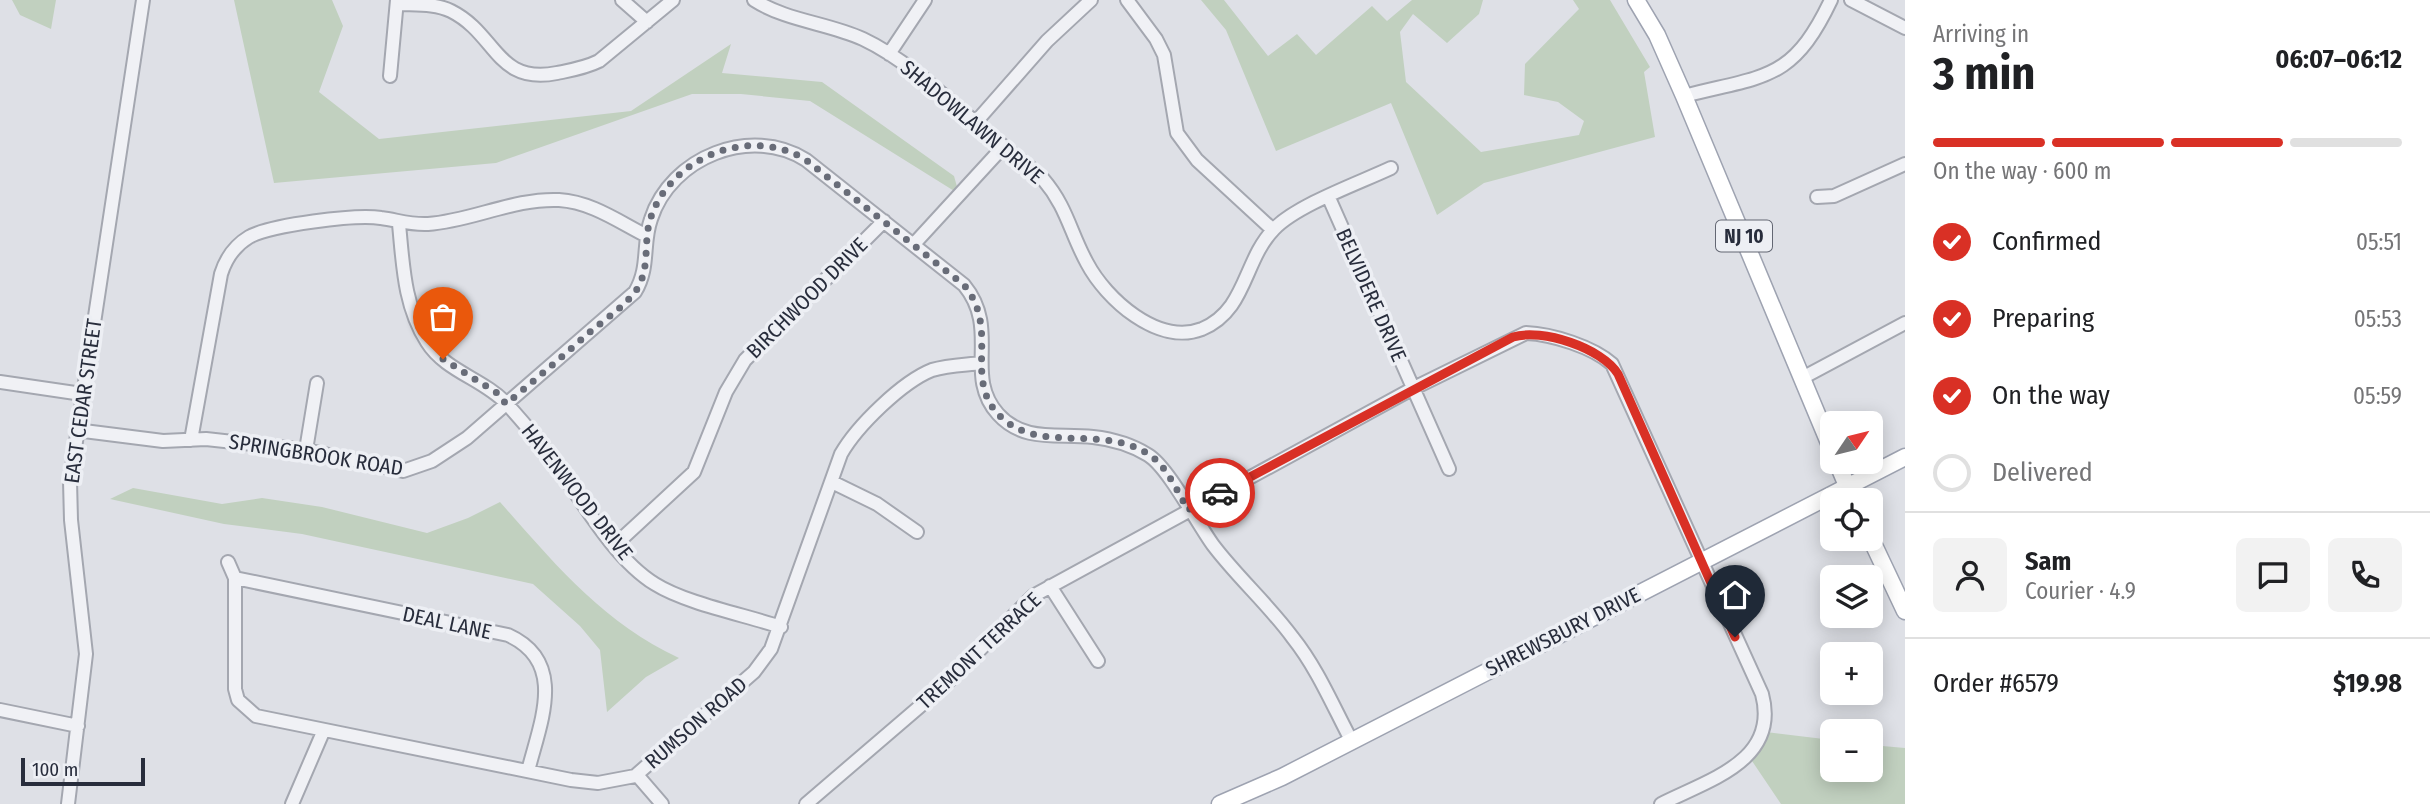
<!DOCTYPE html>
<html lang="en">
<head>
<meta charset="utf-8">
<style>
  :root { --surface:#fff; --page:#f2f2f2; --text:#202124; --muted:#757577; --line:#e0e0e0; --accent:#d93025 }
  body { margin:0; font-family:"Fira Sans Condensed",sans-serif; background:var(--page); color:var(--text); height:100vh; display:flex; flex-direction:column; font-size:26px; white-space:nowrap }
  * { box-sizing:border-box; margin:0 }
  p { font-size:23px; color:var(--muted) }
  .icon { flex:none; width:38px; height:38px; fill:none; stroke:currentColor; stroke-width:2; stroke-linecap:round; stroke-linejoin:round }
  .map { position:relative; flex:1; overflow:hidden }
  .details { display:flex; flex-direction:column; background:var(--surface); width:525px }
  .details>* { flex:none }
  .needle { width:46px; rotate:55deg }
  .controls { position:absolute; left:1820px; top:411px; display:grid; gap:14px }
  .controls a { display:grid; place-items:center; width:63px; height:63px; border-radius:10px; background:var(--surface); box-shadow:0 4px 18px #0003; font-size:35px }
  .scale { position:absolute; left:21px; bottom:18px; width:124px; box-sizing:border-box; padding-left:7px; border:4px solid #282d3c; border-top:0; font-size:19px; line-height:24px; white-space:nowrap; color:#282d3c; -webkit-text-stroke:5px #edeff4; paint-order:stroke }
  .pin { position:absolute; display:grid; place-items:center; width:60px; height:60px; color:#fff; margin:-72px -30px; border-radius:50% 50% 50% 0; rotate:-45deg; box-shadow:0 0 7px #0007 }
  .pin .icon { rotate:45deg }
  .courier { position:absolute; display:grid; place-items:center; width:70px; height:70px; margin:-35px; border:5px solid #d93025; border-radius:50%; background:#fff; color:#222; box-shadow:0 2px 9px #0007 }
  .overview em { font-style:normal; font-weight:700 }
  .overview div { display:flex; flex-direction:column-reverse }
  .overview { display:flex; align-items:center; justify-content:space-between; height:119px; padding:0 28px }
  h1 { font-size:46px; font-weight:700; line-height:52px }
  .bar { display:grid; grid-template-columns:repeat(4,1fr); gap:10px 7px; align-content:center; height:84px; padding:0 28px }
  .bar i { height:9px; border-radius:5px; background:var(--line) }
  .bar .on { background:var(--accent) }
  .bar p { grid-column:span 4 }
  .line { display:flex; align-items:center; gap:18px; padding:0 28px; border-top:2px solid var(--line) }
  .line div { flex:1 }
  .round { display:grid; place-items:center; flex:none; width:74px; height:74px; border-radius:10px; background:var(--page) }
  ol { padding:0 28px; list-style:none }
  li { display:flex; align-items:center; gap:21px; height:77px }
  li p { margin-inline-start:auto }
  li .icon { padding:7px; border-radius:50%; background:var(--accent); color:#fff; stroke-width:4 }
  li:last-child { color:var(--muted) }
  li i { width:38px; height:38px; border:4px solid var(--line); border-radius:50% }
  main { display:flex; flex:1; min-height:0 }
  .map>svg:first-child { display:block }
</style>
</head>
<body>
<main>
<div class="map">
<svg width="1905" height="804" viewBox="0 0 1905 804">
  <rect width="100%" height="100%" fill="#dee0e6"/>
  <path fill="#c1d0bf" d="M12,0h44l-5,29 -31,-14z
    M234,0h98l11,26 -24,66 60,47 252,-28 100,-67 -9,29 100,9 132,94 5,18 -149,-93 -69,-7h-49l-196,69 -222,20z
    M1201,0h23l44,56 29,-22 19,21 56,-49 15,15 25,-21h71l-4,14 -32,29 -34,-29 -13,18 6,50 75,70 98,-17 5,-14 -26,-19 -34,-7 1,-31 54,-55 -6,-9h37l40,67 -6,5 11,65 -171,46 -47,32 -46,-112 -115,48 -50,-121z
    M133,488l89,16 40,-6 60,9 105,26 41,-15 32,-16c55,62 102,120 179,156l-33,19 -39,35 -7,-62 -20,-24 -47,-42 -231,-50 -78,-10 -114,-25z
    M1766,732l66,8v30h39v-25l34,3v56h-124l-31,-46z"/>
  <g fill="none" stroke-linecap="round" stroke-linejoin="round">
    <g stroke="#a4a7b0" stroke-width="16">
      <path id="minor" d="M622,0l25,22
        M754,0c33,21 74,23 109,39 49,23 97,72 139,106 13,12 29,21 41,34 24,28 27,53 44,84 19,36 71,83 115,66 45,-19 41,-68 72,-100 23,-24 85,-46 117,-61
        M1127,0l29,39 8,16 13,78 20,27 76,70
        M1851,0l54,28
        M397,4c18,1 38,-1 54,7 46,23 45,74 106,62 15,-3 28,-5 42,-12l74,-61
        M889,54l36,-54
        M390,76l7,-76
        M1684,96c81,-21 108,-14 147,-96
        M975,123l72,-82 44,-41
        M1817,197l17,-1 71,-32
        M1329,198l120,271
        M399,224c4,41 5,82 28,118 18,29 56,37 79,61 19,21 38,43 54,67 25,36 56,90 95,114 30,19 90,31 126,43
        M914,244l89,-97
        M1804,377l101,-54
        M0,382l82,12
        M76,430l87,11 43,-2 100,11 97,21 29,-10 35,-23 168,-146c15,-25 7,-48 16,-73 20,-62 100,-94 155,-59l158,125c37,45 -1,90 34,129 26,29 60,19 95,23 18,2 39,8 55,18 20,12 49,68 65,90 25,33 56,60 80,93 24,30 40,68 58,102
        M191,440l30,-166c5,-16 13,-28 28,-37 21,-12 107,-23 132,-19 16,2 29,7 47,6 44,-3 86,-26 131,-24 33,2 60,22 88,36
        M306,450l11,-67
        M832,482l45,22 40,28
        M615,545l79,-73 32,-80 19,-32 139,-139
        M228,562l7,16v111l3,11 18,16 315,64 27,3 37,-7 119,-104 17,-23 70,-195c16,-28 61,-72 91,-84 16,-5 33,-5 49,-7
        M235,578l273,57c60,27 32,88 20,136
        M1050,586l48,75
        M0,710l78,16
        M637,775l25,29
        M68,804l18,-150 -15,-134 -1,-39 73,-481
        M292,804l31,-72
        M806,804l140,-120 87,-88 379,-207 114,-56c26,1 67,14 86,31l150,330c18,67 -54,86 -101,110"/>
    </g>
    <g stroke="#9ea3b1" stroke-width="19">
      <path id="major" d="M1636,0l21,35 27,61 148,354
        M1837,462l16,38
        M1871,539l34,72
        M1220,804l62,-27 623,-320"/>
    </g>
    <use href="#minor" stroke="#f0f1f5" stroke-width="12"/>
    <use href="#major" stroke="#fff" stroke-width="16"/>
  </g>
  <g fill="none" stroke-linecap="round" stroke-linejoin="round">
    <path stroke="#686c78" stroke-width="7" stroke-dasharray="0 12.6" d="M443,359l54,34 9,11c29,-24 57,-48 85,-73 15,-12 32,-24 44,-39 16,-22 8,-48 15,-72 19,-63 101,-95 156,-60l158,125c38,46 -4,96 39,134 41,36 108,2 153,41 13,12 23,34 32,50l32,-17"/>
    <path stroke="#d93025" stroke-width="9" d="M1220,493l293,-156c29,-9 89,11 105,37l117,263"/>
  </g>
  <g text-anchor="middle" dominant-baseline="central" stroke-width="7" stroke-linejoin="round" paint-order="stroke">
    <rect fill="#edeff4" stroke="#636773" stroke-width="2" x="1716" y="220.5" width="56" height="31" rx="5"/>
    <g font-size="19" font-weight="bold" fill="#282d3c">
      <text x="1744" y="236">NJ 10</text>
    </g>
    <g font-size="21" fill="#282d3c" stroke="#edeff4">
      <text transform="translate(972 122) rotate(40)">SHADOWLAWN DRIVE</text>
      <text transform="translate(1371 295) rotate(66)">BELVIDERE DRIVE</text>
      <text transform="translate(807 298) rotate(-45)">BIRCHWOOD DRIVE</text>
      <text transform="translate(83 401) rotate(-82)">EAST CEDAR STREET</text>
      <text transform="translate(316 455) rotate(9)">SPRINGBROOK ROAD</text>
      <text transform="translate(577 492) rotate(52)">HAVENWOOD DRIVE</text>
      <text transform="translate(447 623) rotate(12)">DEAL LANE</text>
      <text transform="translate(1563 632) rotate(-27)">SHREWSBURY DRIVE</text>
      <text transform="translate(979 651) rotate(-43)">TREMONT TERRACE</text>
      <text transform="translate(696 723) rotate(-41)">RUMSON ROAD</text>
    </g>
  </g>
</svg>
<div class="controls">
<a><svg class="needle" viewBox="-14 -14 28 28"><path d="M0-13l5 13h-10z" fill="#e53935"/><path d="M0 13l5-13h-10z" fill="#757577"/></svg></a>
<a><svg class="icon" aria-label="locate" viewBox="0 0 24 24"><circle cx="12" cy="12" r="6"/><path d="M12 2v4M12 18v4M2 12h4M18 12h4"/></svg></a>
<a><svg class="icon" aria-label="layers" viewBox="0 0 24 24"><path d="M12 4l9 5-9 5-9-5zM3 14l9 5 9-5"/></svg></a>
<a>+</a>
<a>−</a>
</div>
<div class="scale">100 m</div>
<div class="pin" style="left:443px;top:359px;background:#ea580c"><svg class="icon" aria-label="bag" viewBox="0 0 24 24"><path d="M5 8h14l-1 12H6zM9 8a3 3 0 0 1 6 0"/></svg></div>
<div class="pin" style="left:1735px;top:637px;background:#1f2937"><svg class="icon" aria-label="home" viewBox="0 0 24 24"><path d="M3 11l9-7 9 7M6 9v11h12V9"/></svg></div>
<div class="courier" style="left:1220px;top:493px"><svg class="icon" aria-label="car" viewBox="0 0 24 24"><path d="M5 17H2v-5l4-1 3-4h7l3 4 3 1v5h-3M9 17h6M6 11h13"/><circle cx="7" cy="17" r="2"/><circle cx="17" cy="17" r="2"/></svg></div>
</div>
<section class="details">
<div class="overview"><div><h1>3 min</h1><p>Arriving in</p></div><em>06:07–06:12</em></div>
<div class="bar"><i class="on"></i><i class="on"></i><i class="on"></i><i></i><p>On the way · 600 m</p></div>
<ol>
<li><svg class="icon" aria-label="check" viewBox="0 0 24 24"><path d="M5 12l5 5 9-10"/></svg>Confirmed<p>05:51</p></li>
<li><svg class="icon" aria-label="check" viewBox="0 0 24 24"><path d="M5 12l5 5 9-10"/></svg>Preparing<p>05:53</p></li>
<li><svg class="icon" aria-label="check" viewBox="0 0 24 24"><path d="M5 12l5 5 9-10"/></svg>On the way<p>05:59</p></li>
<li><i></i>Delivered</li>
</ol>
<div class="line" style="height:126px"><a class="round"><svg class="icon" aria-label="person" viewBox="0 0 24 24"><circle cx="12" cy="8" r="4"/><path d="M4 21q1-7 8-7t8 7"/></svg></a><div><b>Sam</b><p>Courier · 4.9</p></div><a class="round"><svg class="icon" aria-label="chat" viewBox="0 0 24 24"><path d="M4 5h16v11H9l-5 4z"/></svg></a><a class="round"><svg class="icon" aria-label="phone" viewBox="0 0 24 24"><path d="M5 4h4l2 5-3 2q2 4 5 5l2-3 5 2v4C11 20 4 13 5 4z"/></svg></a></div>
<div class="line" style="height:91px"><div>Order #6579</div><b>$19.98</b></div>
</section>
</main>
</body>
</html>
